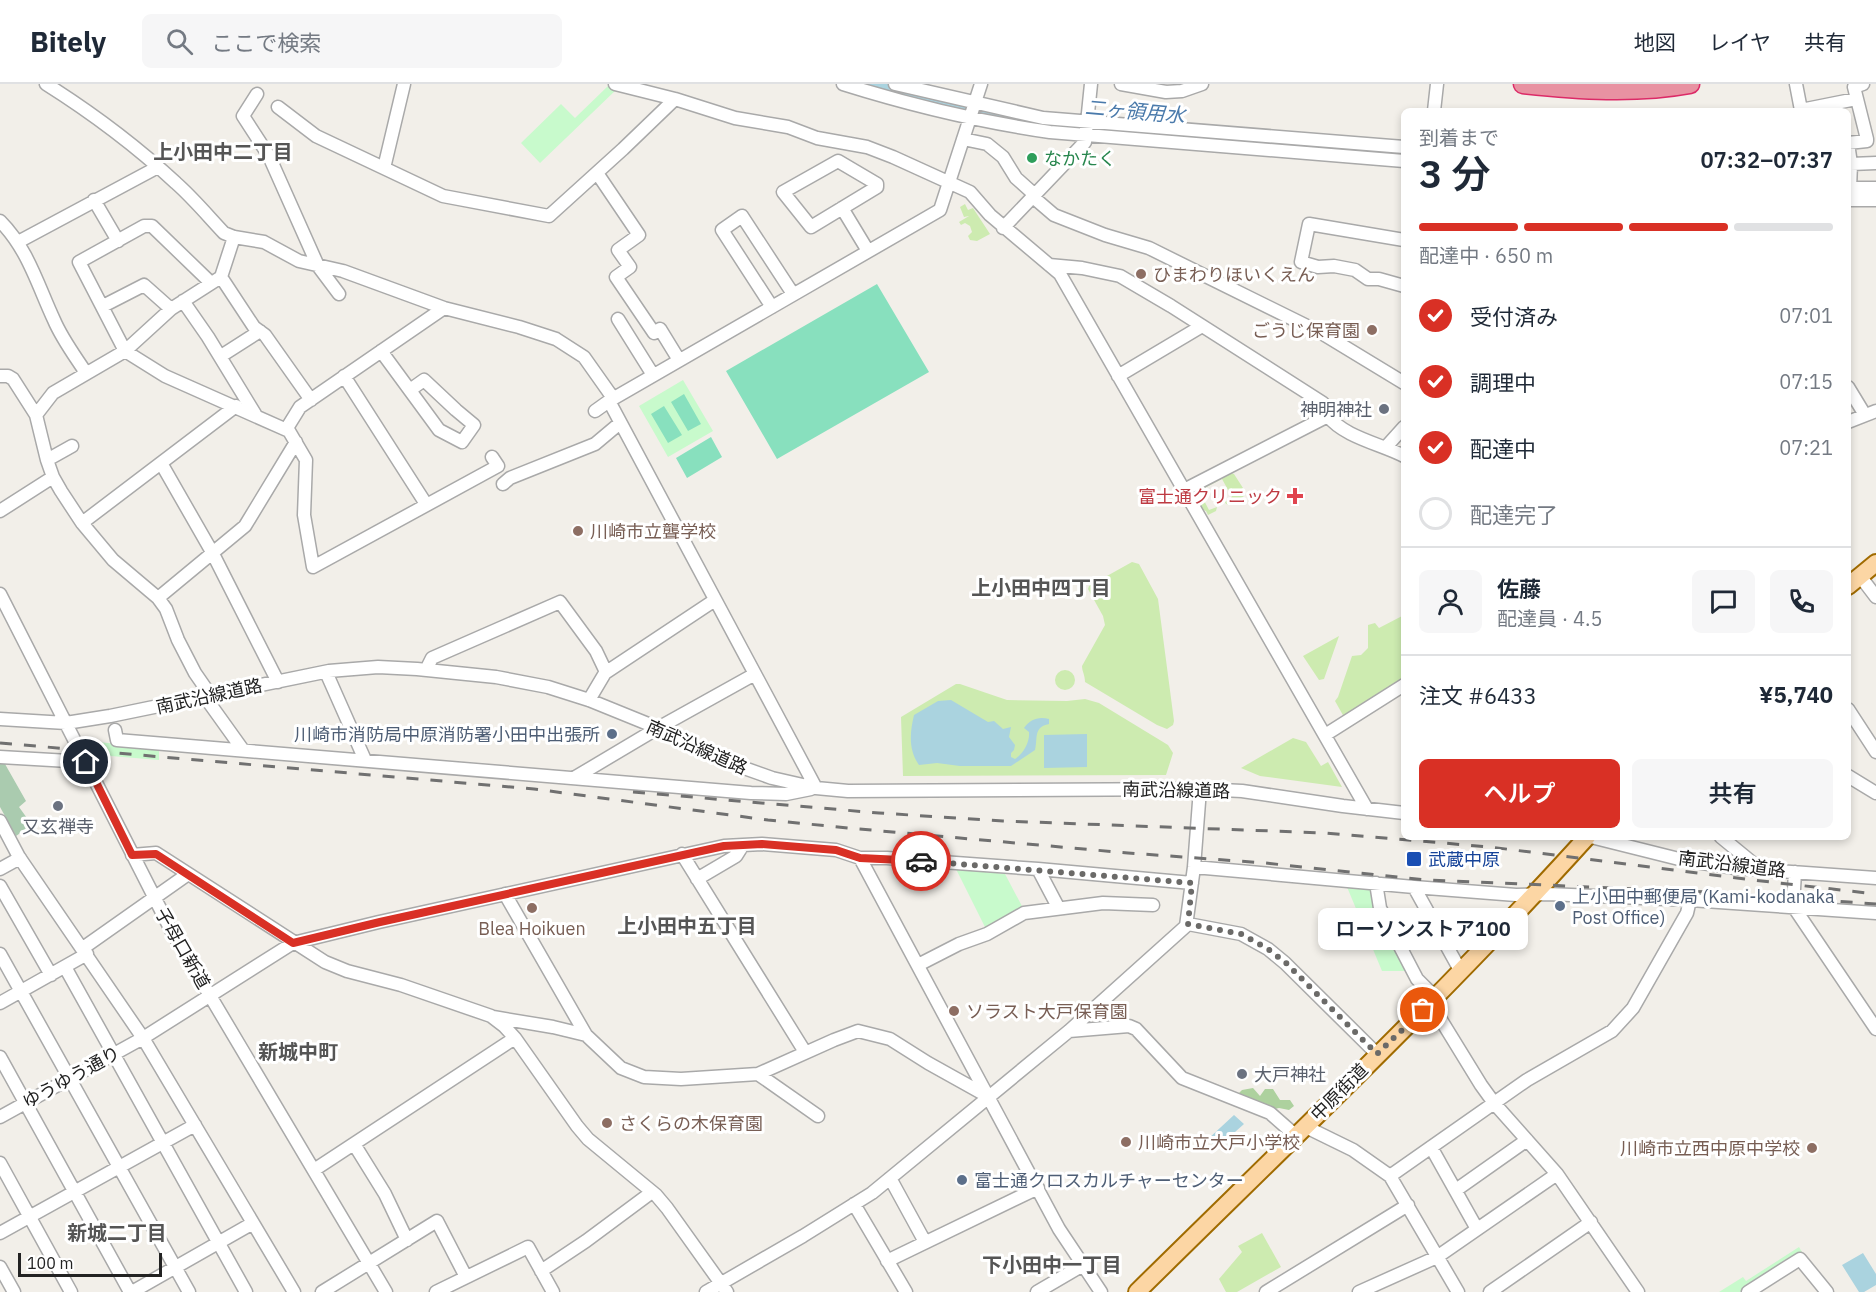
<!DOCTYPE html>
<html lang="ja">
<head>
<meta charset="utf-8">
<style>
  :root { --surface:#fff; --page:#f6f6f7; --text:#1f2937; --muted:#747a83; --line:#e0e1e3; --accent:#d93025 }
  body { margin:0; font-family:"IBM Plex Sans","Noto Sans JP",sans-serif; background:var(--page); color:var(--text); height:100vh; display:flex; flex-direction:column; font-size:22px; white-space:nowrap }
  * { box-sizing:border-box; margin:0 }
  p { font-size:20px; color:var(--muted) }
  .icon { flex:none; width:33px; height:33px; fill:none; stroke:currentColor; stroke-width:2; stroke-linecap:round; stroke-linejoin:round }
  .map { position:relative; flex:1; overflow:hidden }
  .side { position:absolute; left:1401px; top:24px; width:450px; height:732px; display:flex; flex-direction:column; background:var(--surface); border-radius:9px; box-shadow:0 3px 9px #0003 }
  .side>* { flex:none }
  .scale { position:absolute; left:18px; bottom:15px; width:144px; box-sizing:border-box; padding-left:6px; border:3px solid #222; border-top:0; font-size:16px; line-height:21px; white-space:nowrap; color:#222; -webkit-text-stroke:4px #fff; paint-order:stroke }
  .pin { position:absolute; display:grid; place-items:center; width:51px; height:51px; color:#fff; margin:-26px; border:3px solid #fff; border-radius:50%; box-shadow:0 2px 6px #0007 }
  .courier { position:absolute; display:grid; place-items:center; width:60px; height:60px; margin:-30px; border:4px solid #d93025; border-radius:50%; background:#fff; color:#222; box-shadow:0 2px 8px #0007 }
  .bubble { position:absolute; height:42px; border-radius:9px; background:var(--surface); box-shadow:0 3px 9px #0003; font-size:20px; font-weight:600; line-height:42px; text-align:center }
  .overview em { font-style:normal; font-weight:600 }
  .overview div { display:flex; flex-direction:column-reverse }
  .overview { display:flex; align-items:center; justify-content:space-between; height:102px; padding:0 18px }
  h1 { font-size:39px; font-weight:600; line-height:45px }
  .bar { display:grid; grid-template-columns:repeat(4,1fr); gap:9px 6px; align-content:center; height:72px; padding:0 18px }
  .bar i { height:8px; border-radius:4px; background:var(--line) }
  .bar .active { background:var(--accent) }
  .bar p { grid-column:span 4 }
  .line { display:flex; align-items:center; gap:15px; padding:0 18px; border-top:2px solid var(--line) }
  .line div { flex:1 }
  .round { display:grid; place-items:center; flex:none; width:63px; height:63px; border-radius:9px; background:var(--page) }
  ol { padding:0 18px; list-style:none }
  li { display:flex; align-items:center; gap:18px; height:66px }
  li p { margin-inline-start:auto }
  li .icon { padding:6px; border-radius:50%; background:var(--accent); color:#fff; stroke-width:4 }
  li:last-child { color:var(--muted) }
  li i { width:33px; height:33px; border:3px solid var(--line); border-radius:50% }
  .action { display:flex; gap:12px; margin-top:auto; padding:12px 18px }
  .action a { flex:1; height:69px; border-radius:9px; background:var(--accent); color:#fff; font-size:24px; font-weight:600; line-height:69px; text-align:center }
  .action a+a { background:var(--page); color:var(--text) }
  header { display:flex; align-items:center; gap:36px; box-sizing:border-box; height:84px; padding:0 30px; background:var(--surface); border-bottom:2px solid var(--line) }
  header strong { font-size:28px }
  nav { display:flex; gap:33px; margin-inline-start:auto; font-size:21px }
  .search { width:420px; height:54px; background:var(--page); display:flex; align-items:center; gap:15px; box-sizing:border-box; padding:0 21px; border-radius:9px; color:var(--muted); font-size:22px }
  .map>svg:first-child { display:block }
</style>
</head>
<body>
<header>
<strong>Bitely</strong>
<div class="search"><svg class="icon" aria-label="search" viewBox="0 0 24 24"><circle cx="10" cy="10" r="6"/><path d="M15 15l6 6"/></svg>ここで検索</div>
<nav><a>地図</a><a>レイヤ</a><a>共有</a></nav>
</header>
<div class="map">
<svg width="1876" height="1208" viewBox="0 0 1876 1208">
  <rect width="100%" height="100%" fill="#f2efe9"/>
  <path fill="#cdebb0" d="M965,120l3,6 5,-2 17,26 -13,7 -7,-1 -2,-4 4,-4 -2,-6 -5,-3 -4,2 -2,-3 10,-6 -5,1 -4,-10z
    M1227,387l7,3 9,14 1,8 -14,9 -4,-1 -1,-2 7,-5 -10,-18 -23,12 10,19 8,-3 -1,4 -8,4 -2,-4 -5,-2 -6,-10 4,-13z
    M1132,478l7,2 19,35 16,122 -1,4 -6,4 -10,-4 -72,-43c0,-7 -3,-11 -3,-16l23,-41 -2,-9 -15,-27 1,-3z
    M1404,531v63l-60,39 -9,-16 3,-4 14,-41 9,-1 7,-7v-23l7,-2 4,5z
    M1339,552l-15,43 -5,1 -16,-24z
    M1055 596a10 10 0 1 1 20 0a10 10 0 1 1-20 0Z
    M956,600h4l47,16 60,1 18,-2 14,4 69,42 5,8 -7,22 -263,1 -2,-59z
    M1293,654l13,4 15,24 7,-4 14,25 -82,-11 -19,-8z
    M1262,1149l19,34 -44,25h-11l-7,-13 23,-27 -4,-6z"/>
  <path fill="#add19e" d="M1253,1004l7,8 5,-7h8l7,11h10l4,6 -5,4 -10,-2 -4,1 14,11 -2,2 -49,-28 4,-4z"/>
  <path fill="#aacbaf" d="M0,680h5l21,37 -7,6 13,18 -16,11 -16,-29z"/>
  <path fill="#c8facc" d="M608,2l9,3 -77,74 -19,-20 40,-39 14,14z
    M683,296l30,51 -45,26 -29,-51z
    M98,658l61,6v12l-60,-5z
    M956,785l49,5 19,36 -38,19z
    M1347,803l26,2c9,30 18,56 35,82h-26z
    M1799,1163l3,5 -62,40h-21l24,-15 3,4z"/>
  <path fill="#88e0be" d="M877,200l52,88 -152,87 -51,-88z
    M684,310l17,30 -13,7 -17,-29z
    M664,322l18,29 -14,8 -17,-29z
    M711,353l11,20 -35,21 -11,-20z"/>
  <path fill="#aad3df" d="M951,616l37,22 6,-1 9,8 8,-2 -2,10 6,8 -1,5 -3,3v4l4,2c8,-5 15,-17 14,-27l-5,-4c6,-9 15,-12 25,-9v5c-16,3 -11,14 -14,26l-24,16h-51l-23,-3 -18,2c-11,-15 -9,-33 -5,-50l24,-14z
    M1087,650v33l-43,1v-33z
    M1234,1031l10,9 -27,24 -9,-9z
    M1863,1169l13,21v11l-12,7h-5l-17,-27z"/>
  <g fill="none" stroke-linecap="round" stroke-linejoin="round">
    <path stroke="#aad3df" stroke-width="16" d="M866,0l115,28 70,13 353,29"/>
    <g stroke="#a9a9a9" stroke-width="15">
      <path id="minor" d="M46,0c46,29 90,62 130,99 17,15 32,33 48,50l10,4 30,5 35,19 44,10 101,37 75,19 37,12 28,18 29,41
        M615,0l60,15 60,19 53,9 29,11 50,9 26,10 77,35 20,23 70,59 307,535
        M843,0c67,21 138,38 207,48l354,29
        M895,0l148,34 361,29
        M1121,0l45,8 16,-1 20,-7
        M1796,0l5,26 55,-11
        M257,10l-14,22 26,40 49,110 21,28
        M278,23l38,29 127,60 106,20 74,-67 52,-50
        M1434,27l3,-27
        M963,55l24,5 16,13 13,21 19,17
        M838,77l39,23v3l-66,40 -28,-35z
        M1851,80l25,-1
        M384,84l20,-84
        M597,89l42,62 -21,15 12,17 -14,10 38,56 6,-4 19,31
        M1848,104h28
        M1850,104l1,-24 -3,-21 19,-2v-2l-13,-52 9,-3
        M1033,113l21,18 51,20 44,13 176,87 79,48
        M94,116l24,41
        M1848,116h28
        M842,124l26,43
        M0,137c28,28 38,65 54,99 8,19 21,36 32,53
        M1003,144l82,-86 6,-58
        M1404,156l-95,-16 -8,38 17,5 16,-1 21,4 13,9h11l25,7
        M18,158l140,-75
        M1049,181l33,3 38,8 51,30 152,97c1,4 3,10 5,13 16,21 53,28 76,40
        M221,193l33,50 11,8 46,65
        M210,198l-58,-56h-8l-65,36 46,89 40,25 124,55 17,29 -2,55 9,52 185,-101 -6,-9
        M183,217l25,36 47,77
        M103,222l41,-21 27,24
        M772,223l-50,-77 20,-14 51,78
        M618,235l35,56
        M381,267l58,79 23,12 12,-17 -18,-15 -32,-30 -14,10
        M221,272l39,-25
        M0,292h8l5,3 23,36 11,45 6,17 8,14 21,32 31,37 45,38 8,11 12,31 17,33 16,23
        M344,292l82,128
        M1118,292l84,-50
        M1848,303l17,28
        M595,327l14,-10
        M36,331l17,-22 72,-42 46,-42 50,-32 13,-40
        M1848,338l28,-11
        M287,344l13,-21 144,-99
        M1386,363l18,-20
        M47,376l25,-14
        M161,379l51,89 66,130
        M503,400l7,-6 85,-34 25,-21
        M1184,406l144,-74
        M0,427l53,-34
        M82,439l154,-117
        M1860,492l16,21
        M0,510l171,336 215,362
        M158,514l87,-72 51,-84
        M426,586l6,-12 128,-56 36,49 10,21
        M326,588l39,88
        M205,613l38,53
        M589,616l16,-27 110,-73
        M1848,625l28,43
        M0,635l66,4 44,-7 219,-45 49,-4 39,2 79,8 52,10 41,13 69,28 72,35 42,15 44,10 32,3 352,-2 42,2 101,15 61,7
        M115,646l2,10 634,53 35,1 25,-5
        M1325,651l79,-50
        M0,673l86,5
        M1848,692l28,17
        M574,694l84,-50 97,-54
        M816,704l-207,-387 331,-191 41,-126
        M0,737l19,36 124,181 151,254
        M1591,753l92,23 52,8 141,10
        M1721,753l39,32
        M682,770l123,198
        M132,771l24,-2 169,109 22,9 54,14 90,31 13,10 11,12 62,88 11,13 68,56 11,13 60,84
        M860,774l199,371 42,63
        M1194,783l220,20 102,8 31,-1 143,6 186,13
        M0,785l20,-11
        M1038,785l20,38
        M1795,788l-2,34 83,123
        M697,795l39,-23 7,-11
        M1376,799l4,25 37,71 18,18
        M0,802l51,89
        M1414,803l46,83
        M505,810l81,141 35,33 23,9 37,2 77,-5 76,-34 24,-9 32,8 38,24 61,34
        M1188,840l53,10 27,15 17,14 92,91
        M83,864l105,-74
        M0,870l189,338
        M918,881l41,-21 28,-10 37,-21 79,-10 50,2
        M65,883l181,325
        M1430,918l51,83 13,18 63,71 81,118
        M0,919l87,-49
        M493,933l60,10 33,8
        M1069,947l60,-5 7,3 46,49 88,35 25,22
        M0,973l130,235
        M758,990l60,42
        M0,1033l143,-79 150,-95 86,-21 345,-76 38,-2 74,6 24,8h27l151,11 154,14
        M1304,1042l49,24 37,26 68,116
        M354,1060l31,50 22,46
        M1431,1063l46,82
        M0,1079l71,129
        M314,1086l201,-132
        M1390,1092l137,-96 85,-49 21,-23 54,-95 3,-13
        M890,1094l35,64
        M1456,1106l71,-50
        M854,1120l52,88
        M0,1149l195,-108
        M887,1177l151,-73
        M0,1183l14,25
        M541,1187l45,-30 66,-49
        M132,1208l121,-69
        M322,1208l115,-71 29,56
        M436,1208l92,-45 25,45
        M706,1208l97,-56 69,-43 197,-162 117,-105 8,-59 6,-78
        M1037,1208l46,-27
        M1266,1208l142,-87
        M1359,1208l78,-35 120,-83
        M1490,1208l101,-70
        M1748,1208l52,-33 27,33"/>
    </g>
    <g stroke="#a06b00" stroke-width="20">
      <path id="major" d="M1848,502l28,-23
        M1137,1208c152,-150 307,-297 450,-455"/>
    </g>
    <g stroke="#dc2a67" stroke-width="21">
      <path id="highway" d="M1523,0c55,6 113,10 167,0"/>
    </g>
    <use href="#minor" stroke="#fff" stroke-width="12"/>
    <use href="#major" stroke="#fcd6a4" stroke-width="16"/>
    <use href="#highway" stroke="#e892a2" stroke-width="18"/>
    <path stroke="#707070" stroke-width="3" stroke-dasharray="12 12" stroke-linecap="butt" d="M0,659l534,46 234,31 80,8 280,25 137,10 161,17 284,12 166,12
      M633,708l246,21 124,8 322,12 165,14 263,33 123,14"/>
  </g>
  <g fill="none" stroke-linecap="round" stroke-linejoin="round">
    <path stroke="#6b6a68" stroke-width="6" stroke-dasharray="0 10.8" d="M921,777l271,22 -4,41 53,10 27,15 18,14 91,91 46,-44"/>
    <path stroke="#d93025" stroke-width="8" d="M86,678l46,93 24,-1 137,89 87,-21 344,-76 38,-2 74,6 24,8 61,3"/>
  </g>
  <circle fill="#2e9e5b" stroke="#fff" stroke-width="2" cx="1032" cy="74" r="6"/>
  <g fill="#8d6e63" stroke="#fff" stroke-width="2">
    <circle cx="1141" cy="190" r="6"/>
    <circle cx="1372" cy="246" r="6"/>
    <circle cx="578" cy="447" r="6"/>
    <circle cx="532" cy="824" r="6"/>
    <circle cx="954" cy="927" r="6"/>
    <circle cx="607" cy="1039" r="6"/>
    <circle cx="1126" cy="1058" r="6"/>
    <circle cx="1812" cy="1064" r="6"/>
  </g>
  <g fill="#6b7280" stroke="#fff" stroke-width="2">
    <circle cx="1384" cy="325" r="6"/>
    <circle cx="58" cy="722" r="6"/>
    <circle cx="1242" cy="990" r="6"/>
  </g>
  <path fill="#e0444e" stroke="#fff" stroke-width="2" d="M1292 403h6v6h6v6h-6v6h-6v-6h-6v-6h6z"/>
  <g fill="#5c6f8a" stroke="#fff" stroke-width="2">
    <circle cx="612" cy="650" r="6"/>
    <circle cx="1560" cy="822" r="6"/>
    <circle cx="962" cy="1096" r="6"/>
  </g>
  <rect fill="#1a4fb4" stroke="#fff" stroke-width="2" x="1406" y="767" width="16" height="16" rx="3"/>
  <g text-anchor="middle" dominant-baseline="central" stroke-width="6" stroke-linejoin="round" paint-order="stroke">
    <g font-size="18" fill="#27864d" stroke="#fff" text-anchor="start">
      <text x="1044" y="74">なかたく</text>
    </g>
    <g font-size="18" fill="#785e54" stroke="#fff" text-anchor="start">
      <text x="1153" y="190">ひまわりほいくえん</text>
      <text x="1360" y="246" text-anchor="end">ごうじ保育園</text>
      <text x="590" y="447">川崎市立聾学校</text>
      <text x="532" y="844" text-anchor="middle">Blea Hoikuen</text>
      <text x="966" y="927">ソラスト大戸保育園</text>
      <text x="619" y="1039">さくらの木保育園</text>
      <text x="1138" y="1058">川崎市立大戸小学校</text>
      <text x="1800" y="1064" text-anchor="end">川崎市立西中原中学校</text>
    </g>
    <g font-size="18" fill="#5b616d" stroke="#fff" text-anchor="end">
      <text x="1372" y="325">神明神社</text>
      <text x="58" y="742" text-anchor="middle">又玄禅寺</text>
      <text x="1254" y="990" text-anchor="start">大戸神社</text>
    </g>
    <g font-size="18" fill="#be3a42" stroke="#fff" text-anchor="end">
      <text x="1282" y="412">富士通クリニック</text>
    </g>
    <g font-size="18" fill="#222" stroke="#fff">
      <text transform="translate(209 612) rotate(-12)">南武沿線道路</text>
      <text transform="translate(697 663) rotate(24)">南武沿線道路</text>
      <text transform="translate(1176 706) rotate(1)">南武沿線道路</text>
      <text transform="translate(1732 780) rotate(7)">南武沿線道路</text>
      <text transform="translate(183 864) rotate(60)">子母口新道</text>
      <text transform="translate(71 993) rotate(-29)">ゆうゆう通り</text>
      <text transform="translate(1339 1008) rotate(-45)">中原街道</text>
    </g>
    <g font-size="18" fill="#4e5e75" stroke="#fff" text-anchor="start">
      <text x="600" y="650" text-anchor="end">川崎市消防局中原消防署小田中出張所</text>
      <text x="1572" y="812">上小田中郵便局 (Kami-kodanaka<tspan x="1572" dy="21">Post Office)</tspan></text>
      <text x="974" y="1096">富士通クロスカルチャーセンター</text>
    </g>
    <g font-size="18" fill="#164399" stroke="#fff" text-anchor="start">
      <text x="1428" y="775">武蔵中原</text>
    </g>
    <g font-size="20" font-style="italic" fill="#4a7aab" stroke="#fff">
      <text transform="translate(1135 27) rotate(5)">二ヶ領用水</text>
    </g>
    <g font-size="20" font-weight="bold" fill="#555" stroke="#fff">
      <text x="223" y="67">上小田中二丁目</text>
      <text x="1041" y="503">上小田中四丁目</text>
      <text x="687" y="841">上小田中五丁目</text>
      <text x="298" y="967">新城中町</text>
      <text x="117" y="1148">新城二丁目</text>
      <text x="1052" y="1180">下小田中一丁目</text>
    </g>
  </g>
</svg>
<div class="scale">100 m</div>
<div class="pin" style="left:1423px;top:926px;background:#ea580c"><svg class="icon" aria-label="bag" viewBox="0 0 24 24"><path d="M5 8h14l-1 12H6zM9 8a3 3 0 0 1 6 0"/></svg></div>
<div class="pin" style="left:86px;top:678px;background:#1f2937"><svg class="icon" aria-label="home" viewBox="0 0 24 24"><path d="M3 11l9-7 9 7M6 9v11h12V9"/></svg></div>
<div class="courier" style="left:921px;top:777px"><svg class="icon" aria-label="car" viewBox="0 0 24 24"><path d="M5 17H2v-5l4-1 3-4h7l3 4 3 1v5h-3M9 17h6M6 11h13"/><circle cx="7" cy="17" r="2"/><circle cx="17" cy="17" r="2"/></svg></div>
<div class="bubble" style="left:1318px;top:824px;width:210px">ローソンストア100</div>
<section class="side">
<div class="overview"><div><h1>3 分</h1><p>到着まで</p></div><em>07:32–07:37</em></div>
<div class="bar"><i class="active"></i><i class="active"></i><i class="active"></i><i></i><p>配達中 · 650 m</p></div>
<ol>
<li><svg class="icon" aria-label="check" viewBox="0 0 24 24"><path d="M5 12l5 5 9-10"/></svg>受付済み<p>07:01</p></li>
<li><svg class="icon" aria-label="check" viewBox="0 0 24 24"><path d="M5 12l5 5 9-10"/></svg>調理中<p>07:15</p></li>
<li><svg class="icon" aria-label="check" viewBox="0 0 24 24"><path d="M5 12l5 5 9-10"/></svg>配達中<p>07:21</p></li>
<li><i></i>配達完了</li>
</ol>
<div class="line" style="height:108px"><a class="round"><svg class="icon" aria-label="person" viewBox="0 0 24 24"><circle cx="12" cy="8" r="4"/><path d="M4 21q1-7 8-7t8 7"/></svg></a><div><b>佐藤</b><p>配達員 · 4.5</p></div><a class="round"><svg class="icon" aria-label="chat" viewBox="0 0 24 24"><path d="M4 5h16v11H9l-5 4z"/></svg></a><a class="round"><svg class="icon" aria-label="phone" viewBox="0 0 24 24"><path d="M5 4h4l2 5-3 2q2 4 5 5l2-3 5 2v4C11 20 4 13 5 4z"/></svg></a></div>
<div class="line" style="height:78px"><div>注文 #6433</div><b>¥5,740</b></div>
<div class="action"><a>ヘルプ</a><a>共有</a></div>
</section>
</div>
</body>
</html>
